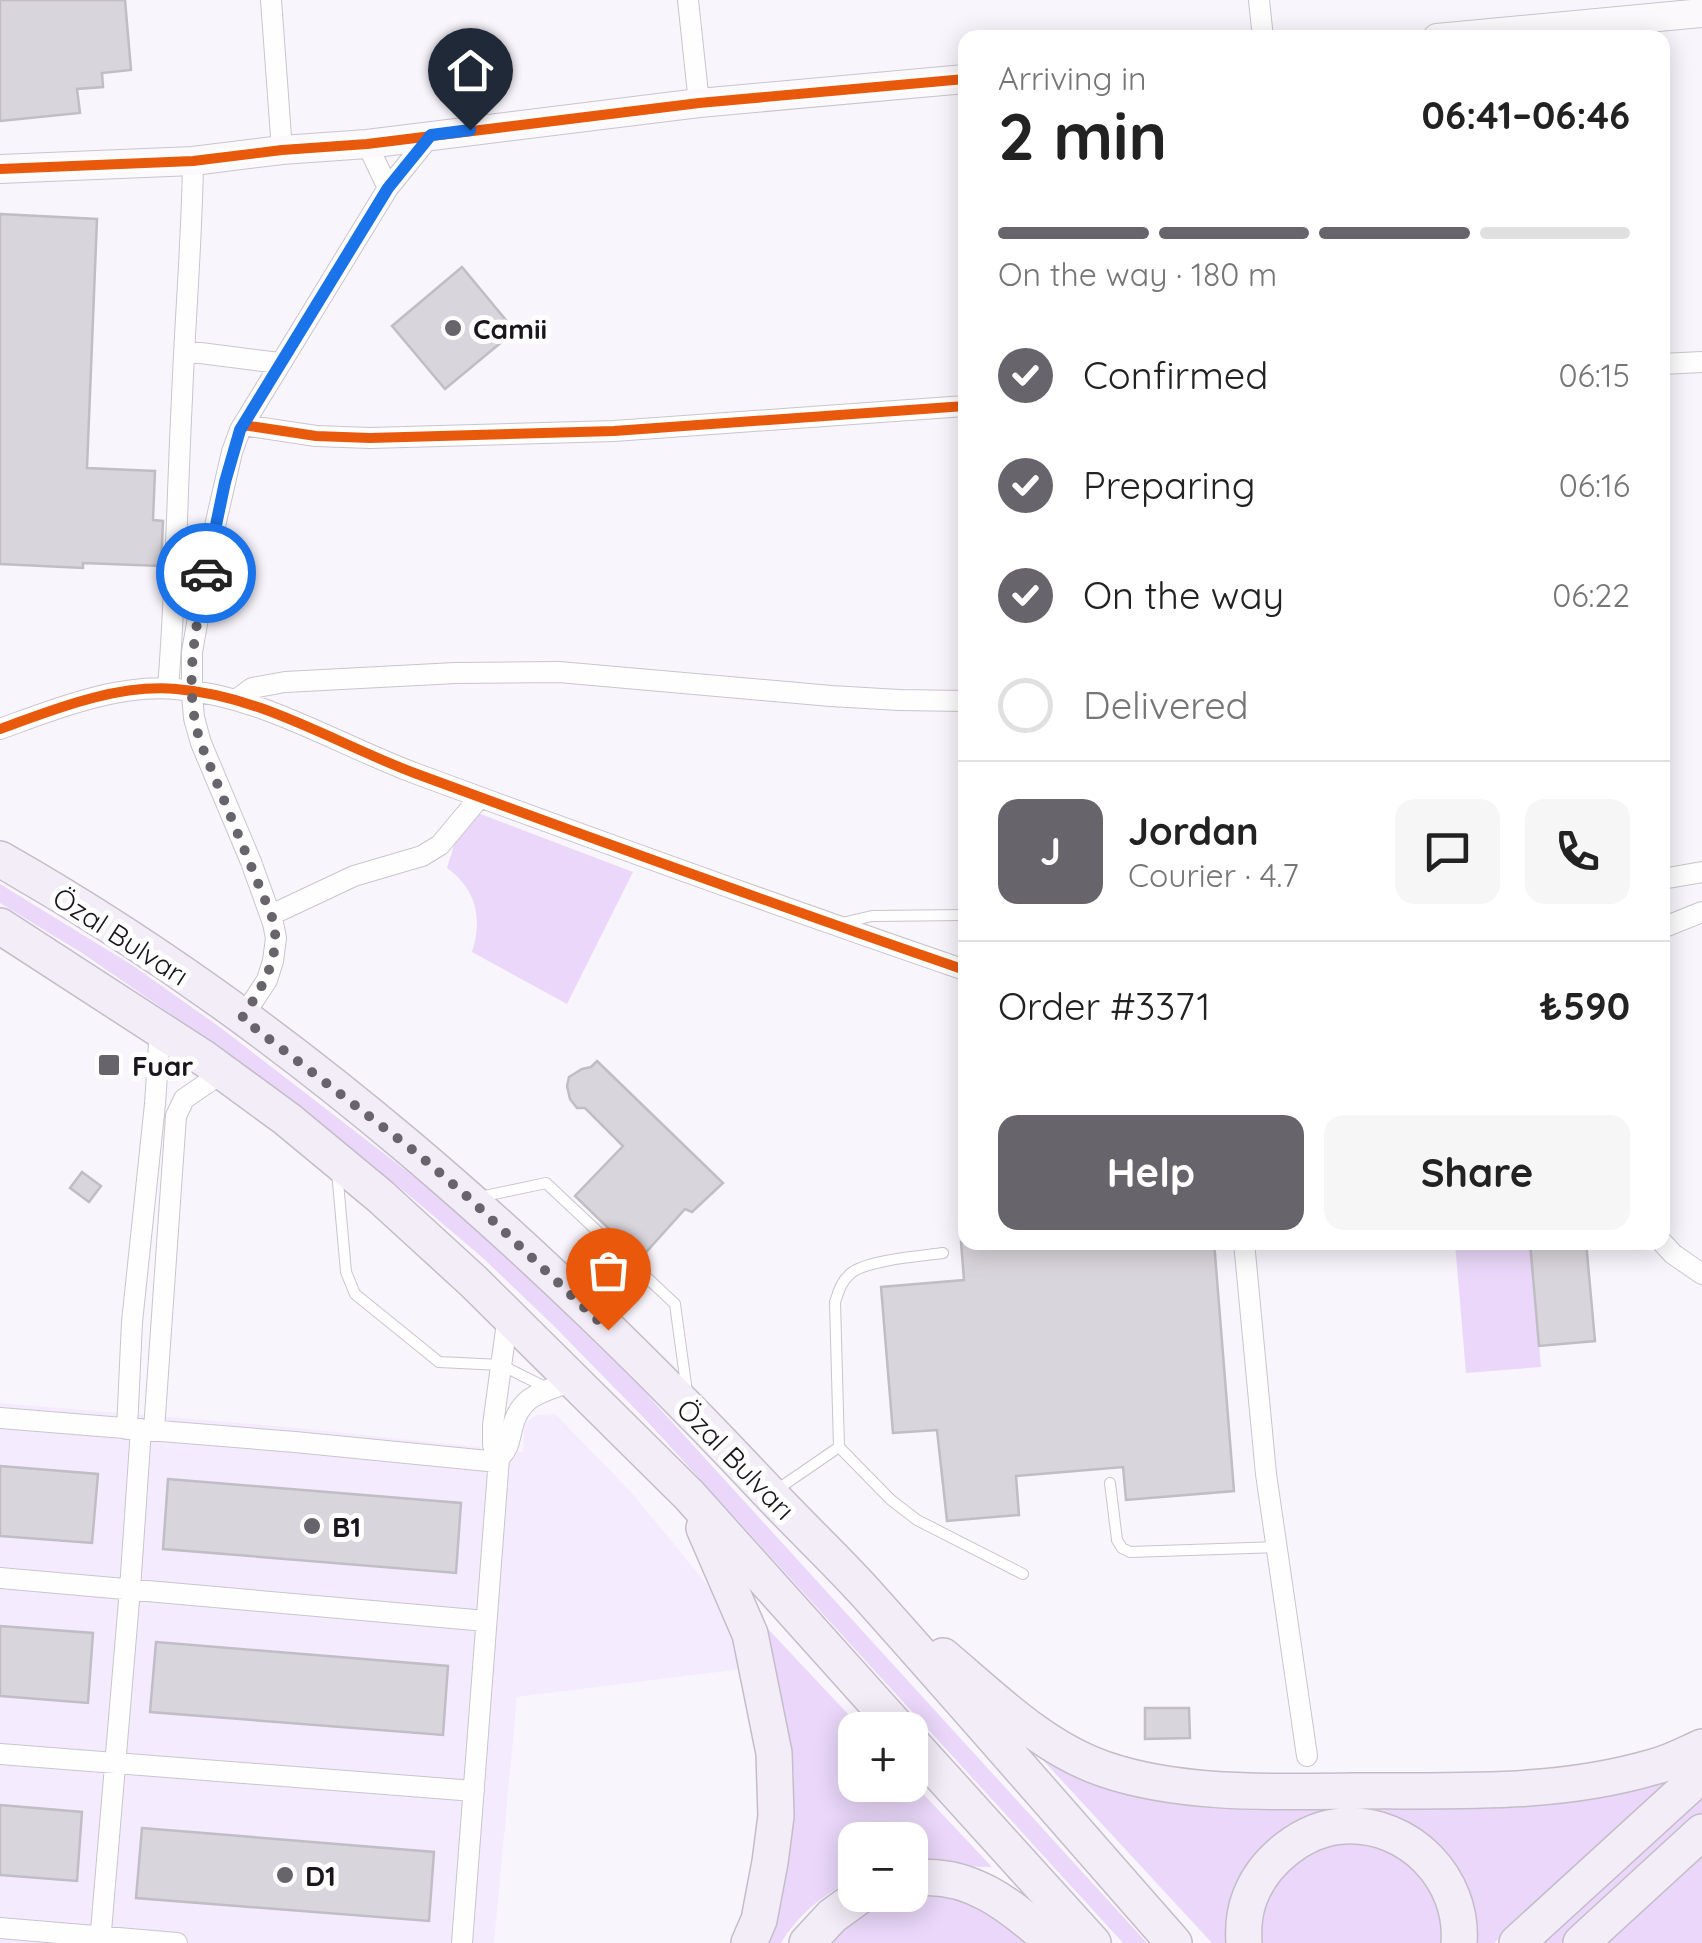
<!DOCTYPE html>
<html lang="en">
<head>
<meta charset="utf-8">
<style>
  :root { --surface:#fff; --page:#f6f6f6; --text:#222; --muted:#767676; --line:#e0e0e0; --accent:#68646b }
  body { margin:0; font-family:Quicksand,sans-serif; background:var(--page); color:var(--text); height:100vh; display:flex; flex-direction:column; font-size:38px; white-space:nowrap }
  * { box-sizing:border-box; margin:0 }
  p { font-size:32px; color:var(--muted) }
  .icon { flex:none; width:55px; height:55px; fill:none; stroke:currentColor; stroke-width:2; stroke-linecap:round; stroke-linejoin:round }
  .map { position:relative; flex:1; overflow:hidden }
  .details { position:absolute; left:958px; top:30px; width:712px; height:1220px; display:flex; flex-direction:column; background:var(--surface); border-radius:20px; box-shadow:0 5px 25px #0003 }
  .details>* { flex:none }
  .controls { position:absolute; left:838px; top:1712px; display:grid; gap:20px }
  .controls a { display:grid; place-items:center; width:90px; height:90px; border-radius:20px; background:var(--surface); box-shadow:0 5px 25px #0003; font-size:50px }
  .pin { position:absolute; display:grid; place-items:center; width:85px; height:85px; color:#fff; margin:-102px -42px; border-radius:50% 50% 50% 0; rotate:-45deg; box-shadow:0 0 10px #0007 }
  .pin .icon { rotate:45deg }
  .courier { position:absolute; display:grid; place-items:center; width:100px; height:100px; margin:-50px; border:8px solid #1a73e8; border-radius:50%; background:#fff; color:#222; box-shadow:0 2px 12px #0007 }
  .headline em { font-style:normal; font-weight:700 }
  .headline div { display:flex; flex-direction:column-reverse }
  .headline { display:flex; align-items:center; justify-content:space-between; height:170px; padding:0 40px }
  h1 { font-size:65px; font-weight:700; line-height:75px }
  .bar { display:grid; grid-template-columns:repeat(4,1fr); gap:15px 10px; align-content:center; height:120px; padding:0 40px }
  .bar i { height:12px; border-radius:8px; background:var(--line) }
  .bar .active { background:var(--accent) }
  .bar p { grid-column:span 4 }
  .line { display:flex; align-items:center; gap:25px; padding:0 40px; border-top:2px solid var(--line) }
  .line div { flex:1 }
  .round { display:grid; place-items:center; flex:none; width:105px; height:105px; border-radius:20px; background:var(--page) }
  ol { padding:0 40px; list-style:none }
  li { display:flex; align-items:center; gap:30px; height:110px }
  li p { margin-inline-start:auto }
  li .icon { padding:10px; border-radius:50%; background:var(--accent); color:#fff; stroke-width:4 }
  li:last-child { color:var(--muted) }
  li i { width:55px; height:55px; border:5px solid var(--line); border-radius:50% }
  .primary-button { display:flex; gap:20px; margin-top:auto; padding:20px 40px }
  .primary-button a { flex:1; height:115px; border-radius:20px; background:var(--accent); color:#fff; font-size:40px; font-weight:700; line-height:115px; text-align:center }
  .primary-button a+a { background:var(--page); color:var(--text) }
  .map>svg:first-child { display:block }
</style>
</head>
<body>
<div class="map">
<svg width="1702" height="1943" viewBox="0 0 1702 1943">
  <rect width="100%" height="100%" fill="#f9f5fc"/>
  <path fill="#f5ebfe" d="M0,1403l288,24 235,25 1,-28 12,-9 19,-1 78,80 89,109 28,65 -233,29 -23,246h-494z"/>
  <path fill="#ead7f9" d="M478,813l155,59 -66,132 -95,-52c11,-34 4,-63 -25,-84l9,-29z
    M0,884l132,81 89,63 213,164 94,85 112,110 507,556h-24l-477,-523 -94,-96 -69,-66 -73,-62 -165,-131 -163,-112 -82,-50z
    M1455,1243h75l11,124 -75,6z
    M768,1629l95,101h-8v55h55v-5l82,87 -82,-2v-25h-55v38c-29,15 -57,36 -74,65h-12l16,-69 9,-101z
    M1043,1753l115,45 534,-34 -198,179h-24l-40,-105 -19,-13 -22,-10 -72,5 -84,123h-21l-172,-186z
    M1702,1791v22l-141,130h-25z
    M1376,1839l59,47 11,57h-190l-1,-6 16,-52 40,-37z
    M1702,1851v92h-103z
    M936,1892l37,9 59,42h-205l19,-20 41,-25z"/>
  <path fill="#d9d5dc" stroke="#c1bdc4" stroke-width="2.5" d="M0,0h125l6,70 -29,3 1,14 -26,2 3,24 -80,8z
    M0,214l97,5 -10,249 68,3 -2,49 10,1 -2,45 -78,-3v5l-83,-4z
    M462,267l53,64 -70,58 -53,-63z
    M597,1061l126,122 -31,29 -7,-3 -45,50 -65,-63 48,-50 -38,-38h-8l-7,-9 -3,-13 2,-9 13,-8 9,-2z
    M82,1172l19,14 -12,16 -19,-14z
    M961,1242h253l20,249 -108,9 -3,-33 -107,9 3,39 -72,6 -10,-91 -44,3 -12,-146 83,-7z
    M1530,1242h56l9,99 -56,5z
    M0,1466l98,8 -6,69 -92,-7z
    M168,1479l293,24 -5,70 -293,-24z
    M0,1626l93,7 -5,70 -88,-7z
    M156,1642l292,24 -5,69 -293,-23z
    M1145,1708h44l1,30 -45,1z
    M0,1805l82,7 -5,69 -77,-6z
    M142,1828l292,24 -5,69 -293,-23z"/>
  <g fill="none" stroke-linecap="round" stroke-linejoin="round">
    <g stroke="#c9c5cc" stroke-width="12">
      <path id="lane" d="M842,923l30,-7 93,-1
        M337,1171l9,101 9,22 84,68 62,3 46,23
        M480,1197l66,-14 129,121 12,88
        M839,1447l-4,-145c4,-11 6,-20 15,-28 15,-14 71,-18 93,-21
        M1110,1483l7,57 5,8 8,4 146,-5
        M775,1491l64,-44 52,53 26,20 106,54"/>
    </g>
    <g stroke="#c9c5cc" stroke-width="22">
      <path id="street" d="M271,0l11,150
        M688,0l11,103
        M1259,0l4,38
        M367,144l21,44 43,-53
        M185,351l94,12
        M1662,364l40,-2
        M243,425l73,11 54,2 244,-7 351,-25
        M168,688c8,-97 9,-193 14,-290 3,-79 10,-158 11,-237
        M237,699l15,-11 33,-6 170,-9 104,-1 272,24 68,4 66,1
        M0,729c55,-20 116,-45 176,-40 87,7 160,55 241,85 182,67 364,133 548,196
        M1662,879l40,-7
        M271,915l83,-39 68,-20 18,-11 40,-48
        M1662,928l40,-16
        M242,1018l25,-38 6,-19 3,-23 -3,-15 -22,-61 -50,-119 -7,-25 -2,-24v-42l20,-113 20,-87 8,-22 148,-242
        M1244,1242l22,232 41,282
        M1662,1242l11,12 29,20
        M0,1418l295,24 203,20
        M127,1429l5,-107 23,-218 5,-75
        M154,1430l22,-314 8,-17 39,-27
        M499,1458c9,-8 10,-16 13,-29 8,-35 31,-37 61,-48
        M0,1578l486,43
        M0,1754l474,37
        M0,1928l177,15
        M100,1943l30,-354 11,-160
        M462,1943l37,-485 -6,-13v-20l15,-110"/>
    </g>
    <g stroke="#c9c5cc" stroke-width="30">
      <path id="secondary" d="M1437,38l265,-25
        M0,169l193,-8 89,-11 85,-6 332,-41 266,-24"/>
    </g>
    <g stroke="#c4bdc9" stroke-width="38">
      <path id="highway" d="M0,859c291,165 542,392 769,634 32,34 65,65 96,99 104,116 206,234 309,351
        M0,926l205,133 82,60 93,77 94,86 215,213 211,235
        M704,1528l46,106 24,119 2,63 -6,46 -11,58 -10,23
        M943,1656c49,41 99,92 161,113 75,26 168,23 248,22 101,-1 202,5 301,-24 17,-4 33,-13 49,-20
        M910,1741l183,202
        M910,1879c58,-10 103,28 143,64
        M807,1943l25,-27 29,-21
        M1244,1943c-1,-15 0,-31 6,-46 14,-37 54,-69 94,-71 65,-4 120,53 115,117
        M1517,1943l185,-169
        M1581,1943l121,-111"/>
    </g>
    <use href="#lane" stroke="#fefeff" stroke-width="10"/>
    <use href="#street" stroke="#fefeff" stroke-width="20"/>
    <use href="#secondary" stroke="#fbf9fc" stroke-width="28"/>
    <use href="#highway" stroke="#f3edf7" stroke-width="35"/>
    <g stroke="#fff" stroke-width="16">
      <path id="cycleway" d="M0,169l193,-8 89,-11 85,-6 332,-41 266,-24
        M243,425l73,11 54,2 244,-7 351,-25
        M0,729c55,-20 116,-45 176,-40 87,7 160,55 241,85 182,67 364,133 548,196"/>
    </g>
    <use href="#cycleway" stroke="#e8590c" stroke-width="10"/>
  </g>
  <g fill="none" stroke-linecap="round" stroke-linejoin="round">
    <path stroke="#68646b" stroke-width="10" stroke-dasharray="0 18" d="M206,573c-10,56 -24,114 -5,171l73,178c6,39 -12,65 -32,96l176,136 52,45 138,131"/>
    <path stroke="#1a73e8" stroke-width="12" d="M206,573l19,-91 15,-52 148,-242 43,-53 39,-5"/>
  </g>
  <g fill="#68646b" stroke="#fff" stroke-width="4">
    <circle cx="453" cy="328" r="10"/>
    <rect x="97" y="1053" width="24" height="24" rx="5"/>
    <circle cx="312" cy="1526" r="10"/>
    <circle cx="285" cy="1875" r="10"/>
  </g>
  <g text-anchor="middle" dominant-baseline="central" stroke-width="10" stroke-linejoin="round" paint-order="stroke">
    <g font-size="28" font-weight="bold" fill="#1a161d" stroke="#fff" text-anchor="start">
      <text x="473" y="328">Camii</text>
      <text x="132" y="1065">Fuar</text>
      <text x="332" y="1526">B1</text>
      <text x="305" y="1875">D1</text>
    </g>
    <g font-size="28" fill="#1a161d" stroke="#fff">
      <text transform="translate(121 936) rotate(33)">Özal Bulvarı</text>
      <text transform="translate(736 1459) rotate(46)">Özal Bulvarı</text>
    </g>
  </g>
</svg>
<div class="controls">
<a>+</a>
<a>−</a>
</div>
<div class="pin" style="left:608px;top:1330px;background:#ea580c"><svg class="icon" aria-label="bag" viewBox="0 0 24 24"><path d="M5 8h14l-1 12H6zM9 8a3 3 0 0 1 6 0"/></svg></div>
<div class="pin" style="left:470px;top:130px;background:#1f2937"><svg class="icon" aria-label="home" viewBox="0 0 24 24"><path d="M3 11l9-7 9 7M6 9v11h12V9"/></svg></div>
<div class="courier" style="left:206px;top:573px"><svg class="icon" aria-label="car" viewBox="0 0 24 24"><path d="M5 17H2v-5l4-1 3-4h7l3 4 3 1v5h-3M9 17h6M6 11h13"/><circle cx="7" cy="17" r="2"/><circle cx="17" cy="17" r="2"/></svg></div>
<section class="details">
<div class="headline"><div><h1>2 min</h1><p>Arriving in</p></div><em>06:41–06:46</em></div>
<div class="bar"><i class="active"></i><i class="active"></i><i class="active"></i><i></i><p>On the way · 180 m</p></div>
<ol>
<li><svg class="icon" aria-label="check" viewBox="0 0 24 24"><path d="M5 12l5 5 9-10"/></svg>Confirmed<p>06:15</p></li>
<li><svg class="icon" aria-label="check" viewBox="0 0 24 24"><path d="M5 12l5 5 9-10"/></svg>Preparing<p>06:16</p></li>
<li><svg class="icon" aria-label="check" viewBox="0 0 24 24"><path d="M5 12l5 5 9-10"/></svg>On the way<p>06:22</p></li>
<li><i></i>Delivered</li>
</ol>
<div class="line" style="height:180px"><b class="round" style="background:var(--accent);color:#fff">J</b><div><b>Jordan</b><p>Courier · 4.7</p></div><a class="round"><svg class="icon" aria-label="chat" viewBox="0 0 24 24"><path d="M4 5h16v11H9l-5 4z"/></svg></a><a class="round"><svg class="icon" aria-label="phone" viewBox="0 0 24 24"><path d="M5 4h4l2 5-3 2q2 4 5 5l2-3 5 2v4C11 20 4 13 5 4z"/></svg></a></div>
<div class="line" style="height:130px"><div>Order #3371</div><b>₺590</b></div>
<div class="primary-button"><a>Help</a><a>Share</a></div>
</section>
</div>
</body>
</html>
